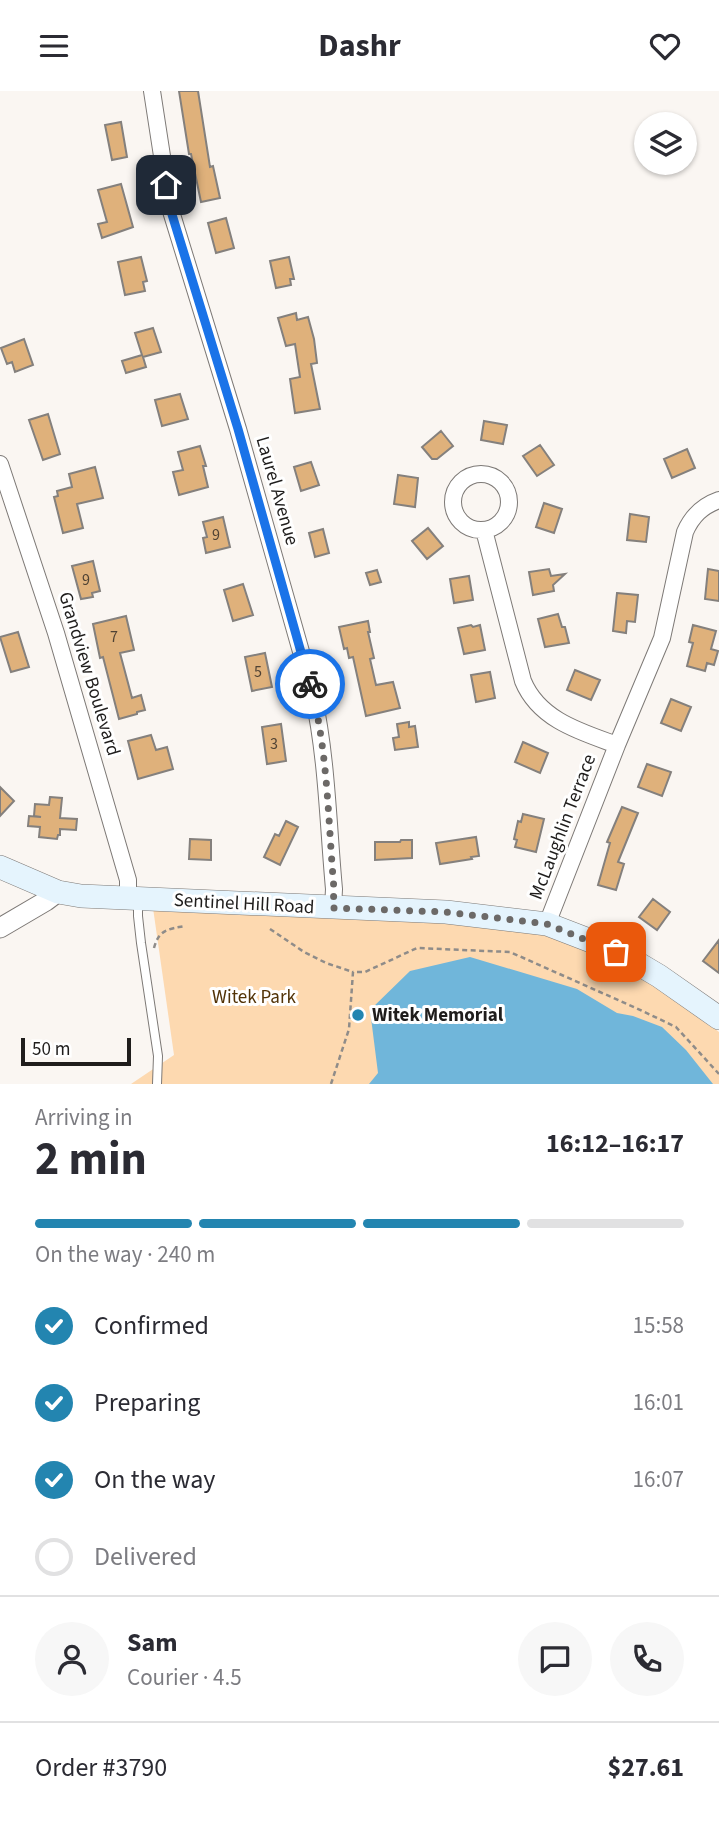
<!DOCTYPE html>
<html lang="en">
<head>
<meta charset="utf-8">
<style>
  :root { --surface:#fff; --page:#f7f7f7; --text:#2b2b33; --muted:#7c7c81; --line:#e1e1e2; --accent:#2385b0 }
  body { margin:0; font-family:"Source Sans 3",sans-serif; background:var(--page); color:var(--text); height:100vh; display:flex; flex-direction:column; font-size:26px; white-space:nowrap }
  * { box-sizing:border-box; margin:0 }
  p { font-size:23px; color:var(--muted) }
  .icon { flex:none; width:38px; height:38px; fill:none; stroke:currentColor; stroke-width:2; stroke-linecap:round; stroke-linejoin:round }
  .map { position:relative; height:993px; overflow:hidden }
  .drawer { display:flex; flex-direction:column; background:var(--surface); flex:1 }
  .drawer>* { flex:none }
  .tools { position:absolute; left:634px; top:21px; display:grid; gap:14px }
  .tools a { display:grid; place-items:center; width:63px; height:63px; border-radius:50%; background:var(--surface); box-shadow:0 2px 5px #0004; font-size:35px }
  .scale { position:absolute; left:21px; bottom:18px; width:110px; box-sizing:border-box; padding-left:7px; border:4px solid #1f1d1c; border-top:0; font-size:19px; line-height:24px; white-space:nowrap; color:#1f1d1c; -webkit-text-stroke:5px #fff; paint-order:stroke }
  .pin { position:absolute; display:grid; place-items:center; width:60px; height:60px; color:#fff; margin:-30px; border-radius:14px; box-shadow:0 4px 10px #0006 }
  .courier { position:absolute; display:grid; place-items:center; width:70px; height:70px; margin:-35px; border:5px solid #1a73e8; border-radius:50%; background:#fff; color:#222; box-shadow:0 2px 9px #0007 }
  .summary em { font-style:normal; font-weight:700 }
  .summary div { display:flex; flex-direction:column-reverse }
  .summary { display:flex; align-items:center; justify-content:space-between; height:119px; padding:0 35px }
  h1 { font-size:46px; font-weight:700; line-height:52px }
  .bar { display:grid; grid-template-columns:repeat(4,1fr); gap:10px 7px; align-content:center; height:84px; padding:0 35px }
  .bar i { height:9px; border-radius:5px; background:var(--line) }
  .bar .current { background:var(--accent) }
  .bar p { grid-column:span 4 }
  .line { display:flex; align-items:center; gap:18px; padding:0 35px; border-top:2px solid var(--line) }
  .line div { flex:1 }
  .round { display:grid; place-items:center; flex:none; width:74px; height:74px; border-radius:37px; background:var(--page) }
  ol { padding:0 35px; list-style:none }
  li { display:flex; align-items:center; gap:21px; height:77px }
  li p { margin-inline-start:auto }
  li .icon { padding:7px; border-radius:50%; background:var(--accent); color:#fff; stroke-width:4 }
  li:last-child { color:var(--muted) }
  li i { width:38px; height:38px; border:4px solid var(--line); border-radius:50% }
  header { display:flex; justify-content:space-between; align-items:center; height:91px; padding:0 35px; background:var(--surface); font-size:32px; font-weight:700 }
  .map>svg:first-child { display:block }
</style>
</head>
<body>
<header><svg class="icon" aria-label="menu" viewBox="0 0 24 24"><path d="M4 6h16M4 12h16M4 18h16"/></svg>Dashr<svg class="icon" aria-label="heart" viewBox="0 0 24 24"><path d="M12 20l-8-8c-3-5 5-10 8-4 3-6 11-1 8 4z"/></svg></header>
<div class="map">
<svg width="719" height="993" viewBox="0 0 719 993">
  <rect width="100%" height="100%" fill="#faf6f2"/>
  <path fill="#fdd9b0" d="M153,817l306,8 89,16 55,22 59,34 57,44v52h-588l43,-29z"/>
  <path fill="#70b6da" d="M470,866l107,32 40,24 16,3 29,11 24,23 27,34h-344l9,-11 -8,-63 40,-39z"/>
  <path fill="#dfb17b" stroke="#84807d" stroke-width="2" d="M179,0h19l12,76 3,-1 7,32 -19,4 -10,-48h-2z
    M121,31l6,35 -15,3 -7,-35z
    M121,93l12,43 -31,11 -4,-14 9,-2 -9,-32z
    M226,127l8,30 -18,5 -8,-30z
    M141,166l6,24 -4,1 2,9 -20,4 -7,-33z
    M289,166l5,22h-4l1,6 -15,3 -6,-27z
    M296,222l1,7 11,-3 6,22 3,24 -6,1 9,45 -25,4 -5,-34 10,-2 -5,-33 -9,2 -8,-28z
    M153,237l8,24 -18,5 3,10 -20,6 -4,-12 20,-6 -7,-22z
    M24,248l9,26 -18,7 -3,-10 -5,2 -6,-16z
    M180,303l8,25 -26,7 -7,-26z
    M48,323l12,40 -17,6 -14,-40z
    M484,330l23,4 -4,19 -22,-4z
    M441,340l12,15 -16,13h-5l-10,-12z
    M540,354l14,20 -17,11 -14,-20z
    M200,355l6,20h-3l5,21 -29,8 -6,-23 10,-2 -5,-18z
    M687,358l8,19 -23,10 -8,-19z
    M311,371l8,23 -18,6 -7,-24z
    M95,376l8,31 -26,6 6,24 -20,5 -9,-36 4,-1 -1,-5 15,-4 -3,-13z
    M398,384l20,3 -3,29 -21,-3z
    M544,412l18,6 -8,24 -18,-6z
    M630,423l19,3 -3,25 -19,-2z
    M223,426l7,30 -24,6 -3,-15 4,-1 -4,-15z
    M428,437l15,18 -16,13 -15,-18z
    M323,438l6,24 -14,4 -6,-24z
    M93,470l7,30 -8,2 1,4 -12,2 -9,-33z
    M549,478l2,7 14,-2 -12,11 1,6 -21,4 -4,-23z
    M708,478l11,2v30l-14,-2z
    M377,479l4,12 -11,3 -4,-12z
    M469,485l4,24 -19,3 -4,-24z
    M243,493l10,31 -20,6 -9,-31z
    M617,502l21,2 -3,27 -8,-1 -1,12 -13,-2z
    M558,523l4,13h3l4,16 -24,4 -7,-28z
    M126,525l8,34 -14,3 12,45 9,-3 4,15 -8,2v2l-18,5 -16,-62 -3,1 -7,-34z
    M368,530l2,11h-2l6,26 -4,1 6,26 17,-3 7,26 -34,8 -13,-59 -4,1 -2,-10 -3,1 -5,-22z
    M471,534l2,2 7,-2 5,25 -21,4 -6,-26z
    M693,534l23,6 -5,18 7,2 -4,14 -7,-2 -2,8 -18,-5 6,-23 -4,-1z
    M18,541l11,35 -18,5 -11,-35z
    M265,562l7,34 -20,4 -7,-34z
    M575,579l25,10 -9,20 -24,-10z
    M490,581l5,26 -19,4 -5,-27z
    M671,608l20,8 -10,24 -20,-8z
    M409,631v5l6,-1 3,21 -23,3 -2,-12 6,-1 -2,-13z
    M281,633l5,37 -19,3 -5,-37z
    M151,644l5,15 11,-3 6,22 -35,10 -10,-38z
    M523,651l25,11 -8,20 -25,-11z
    M647,673l24,8 -9,24 -24,-9z
    M0,696l14,14 -14,15z
    M50,706l12,1 -2,20 17,1 -1,11 -16,-1v6h-2l-1,4 -18,-2 1,-10 -12,-1 1,-10 12,1 -7,-1 1,-12 14,1z
    M622,716l16,6 -20,49 6,2 -8,26 -18,-5 12,-42 -3,-1z
    M523,723l21,5 -8,33 -21,-5 2,-7 -3,-1 4,-18 3,1z
    M286,730l12,6 -18,38 -16,-8 11,-23 4,2z
    M476,746l3,19 -8,1 1,2 -32,5 -4,-21z
    M190,748l21,1v20l-22,-1z
    M401,749h11v18l-37,2v-18h25z
    M653,808l17,13 -13,18 -18,-13z
    M719,849v33l-16,-12z"/>
  <g fill="none" stroke-linecap="round" stroke-linejoin="round">
    <g stroke="#7d7976" stroke-width="10">
      <path id="service" d="M138,809v16l3,27 17,113 -1,28"/>
    </g>
    <g stroke="#7d7976" stroke-width="18">
      <path id="minor" d="M152,0l18,117 68,221 75,265c14,64 15,130 21,195l-1,19
        M0,373l56,169 72,247v18
        M453 411a28 28 0 1 1 56 0a28 28 0 1 1-56 0Z
        M484,439l39,151c16,39 58,51 94,64
        M547,833l70,-179 45,-107 23,-106c7,-16 17,-26 34,-32"/>
    </g>
    <g stroke="#7d7976" stroke-width="21">
      <path id="tertiary" d="M0,837l46,-27 12,-9"/>
    </g>
    <g stroke="#7d7976" stroke-width="24">
      <path id="secondary" d="M0,776l58,25 23,4 365,16 101,12 52,20 33,16 27,16 60,42"/>
    </g>
    <path stroke="#8f8c89" stroke-width="2.5" stroke-dasharray="5 3.5" stroke-linecap="butt" d="M270,838l34,23 22,11 27,9
      M154,857c5,-19 15,-19 31,-22
      M331,993l18,-55 4,-57h12l52,-24 93,4 126,56 40,19 43,47"/>
    <use href="#service" stroke="#fff" stroke-width="8"/>
    <use href="#minor" stroke="#fff" stroke-width="16"/>
    <use href="#tertiary" stroke="#fff" stroke-width="19"/>
    <use href="#secondary" stroke="#e5f4fd" stroke-width="23"/>
  </g>
  <g fill="none" stroke-linecap="round" stroke-linejoin="round">
    <path stroke="#6c6967" stroke-width="7" stroke-dasharray="0 12.6" d="M310,593c18,64 18,138 24,205l-1,19 113,4 101,12 69,28"/>
    <path stroke="#1a73e8" stroke-width="9" d="M166,94l4,23 68,221 72,255"/>
  </g>
  <circle fill="#2385b0" stroke="#fff" stroke-width="2.5" cx="358" cy="924" r="7"/>
  <g text-anchor="middle" dominant-baseline="central" stroke-width="6" stroke-linejoin="round" paint-order="stroke">
    <g font-size="16" fill="#4f4234">
      <text x="216" y="444">9</text>
      <text x="86" y="489">9</text>
      <text x="114" y="546">7</text>
      <text x="258" y="581">5</text>
      <text x="274" y="653">3</text>
    </g>
    <g font-size="19" fill="#1f1d1c" stroke="#fff">
      <text transform="translate(277 400) rotate(74)">Laurel Avenue</text>
      <text transform="translate(89 583) rotate(73)">Grandview Boulevard</text>
      <text transform="translate(563 736) rotate(-69)">McLaughlin Terrace</text>
      <text transform="translate(244 813) rotate(3)">Sentinel Hill Road</text>
    </g>
    <g font-size="19" fill="#523307" stroke="#fff">
      <text x="254" y="906">Witek Park</text>
    </g>
    <g font-size="19" font-weight="bold" fill="#1f1d1c" stroke="#fff" text-anchor="start">
      <text x="372" y="924">Witek Memorial</text>
    </g>
  </g>
</svg>
<div class="tools">
<a><svg class="icon" aria-label="layers" viewBox="0 0 24 24"><path d="M12 4l9 5-9 5-9-5zM3 14l9 5 9-5"/></svg></a>
</div>
<div class="scale">50 m</div>
<div class="pin" style="left:616px;top:861px;background:#ea580c"><svg class="icon" aria-label="bag" viewBox="0 0 24 24"><path d="M5 8h14l-1 12H6zM9 8a3 3 0 0 1 6 0"/></svg></div>
<div class="pin" style="left:166px;top:94px;background:#1f2937"><svg class="icon" aria-label="home" viewBox="0 0 24 24"><path d="M3 11l9-7 9 7M6 9v11h12V9"/></svg></div>
<div class="courier" style="left:310px;top:593px"><svg class="icon" aria-label="bike" viewBox="0 0 24 24"><circle cx="6" cy="16" r="4"/><circle cx="18" cy="16" r="4"/><path d="M6 16l4-8h5l3 8M10 8l3 8H6M13 5h3"/></svg></div>
</div>
<section class="drawer">
<div class="summary"><div><h1>2 min</h1><p>Arriving in</p></div><em>16:12–16:17</em></div>
<div class="bar"><i class="current"></i><i class="current"></i><i class="current"></i><i></i><p>On the way · 240 m</p></div>
<ol>
<li><svg class="icon" aria-label="check" viewBox="0 0 24 24"><path d="M5 12l5 5 9-10"/></svg>Confirmed<p>15:58</p></li>
<li><svg class="icon" aria-label="check" viewBox="0 0 24 24"><path d="M5 12l5 5 9-10"/></svg>Preparing<p>16:01</p></li>
<li><svg class="icon" aria-label="check" viewBox="0 0 24 24"><path d="M5 12l5 5 9-10"/></svg>On the way<p>16:07</p></li>
<li><i></i>Delivered</li>
</ol>
<div class="line" style="height:126px"><a class="round"><svg class="icon" aria-label="person" viewBox="0 0 24 24"><circle cx="12" cy="8" r="4"/><path d="M4 21q1-7 8-7t8 7"/></svg></a><div><b>Sam</b><p>Courier · 4.5</p></div><a class="round"><svg class="icon" aria-label="chat" viewBox="0 0 24 24"><path d="M4 5h16v11H9l-5 4z"/></svg></a><a class="round"><svg class="icon" aria-label="phone" viewBox="0 0 24 24"><path d="M5 4h4l2 5-3 2q2 4 5 5l2-3 5 2v4C11 20 4 13 5 4z"/></svg></a></div>
<div class="line" style="height:91px"><div>Order #3790</div><b>$27.61</b></div>
</section>
</body>
</html>
